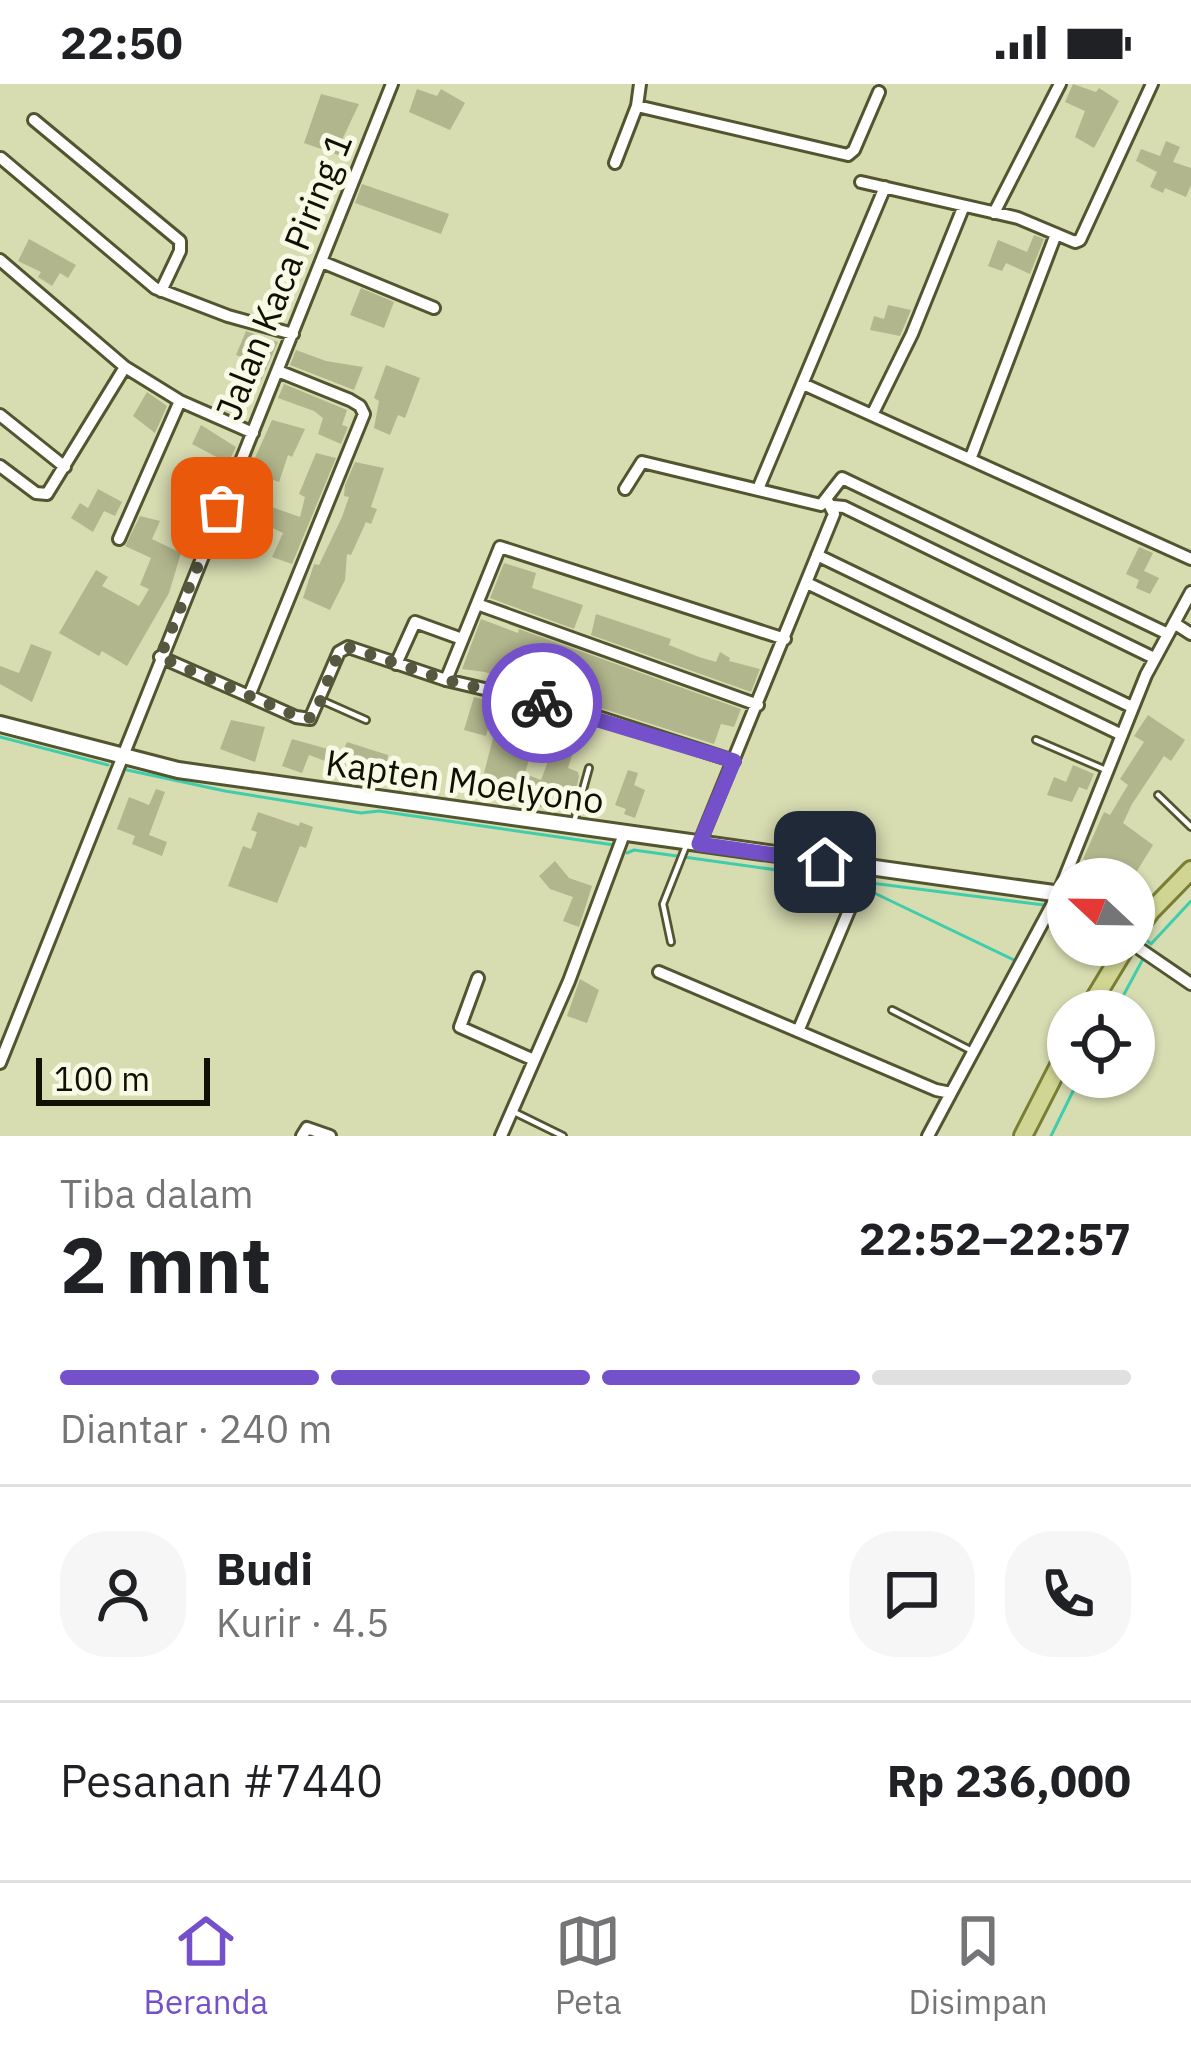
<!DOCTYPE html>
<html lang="id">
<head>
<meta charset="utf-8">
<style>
  :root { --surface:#fff; --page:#f6f6f6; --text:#202124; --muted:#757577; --line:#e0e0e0; --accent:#7451ca }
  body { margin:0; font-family:"IBM Plex Sans",sans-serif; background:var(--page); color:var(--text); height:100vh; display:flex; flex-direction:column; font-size:45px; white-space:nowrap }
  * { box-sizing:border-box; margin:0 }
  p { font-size:39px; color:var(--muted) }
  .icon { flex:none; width:66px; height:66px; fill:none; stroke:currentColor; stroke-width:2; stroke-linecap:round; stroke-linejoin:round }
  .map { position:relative; height:1052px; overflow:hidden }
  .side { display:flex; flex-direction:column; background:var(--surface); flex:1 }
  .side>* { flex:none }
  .needle { width:78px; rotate:292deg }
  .buttons { position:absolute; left:1047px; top:774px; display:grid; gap:24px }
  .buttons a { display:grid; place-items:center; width:108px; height:108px; border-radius:50%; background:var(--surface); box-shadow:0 3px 9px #0004; font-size:60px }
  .scale { position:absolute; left:36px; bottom:30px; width:174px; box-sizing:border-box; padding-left:12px; border:6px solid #101103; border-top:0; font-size:33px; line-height:42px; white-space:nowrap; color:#101103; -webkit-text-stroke:9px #f8fae5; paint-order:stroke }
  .pin { position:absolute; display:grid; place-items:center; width:102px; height:102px; color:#fff; margin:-51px; border-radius:24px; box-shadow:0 6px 18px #0006 }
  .courier { position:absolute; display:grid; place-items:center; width:120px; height:120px; margin:-60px; border:9px solid #7451ca; border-radius:50%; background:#fff; color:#222; box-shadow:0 3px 15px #0007 }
  .head em { font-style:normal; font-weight:700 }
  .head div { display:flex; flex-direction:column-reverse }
  .head { display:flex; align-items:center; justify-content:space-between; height:204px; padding:0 60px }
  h1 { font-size:78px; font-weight:700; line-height:90px }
  .bar { display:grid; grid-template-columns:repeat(4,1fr); gap:18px 12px; align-content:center; height:144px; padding:0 60px }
  .bar i { height:15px; border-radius:9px; background:var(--line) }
  .bar .current { background:var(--accent) }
  .bar p { grid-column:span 4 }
  .line { display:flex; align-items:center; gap:30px; padding:0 60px; border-top:3px solid var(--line) }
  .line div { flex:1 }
  .round { display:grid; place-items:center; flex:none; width:126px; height:126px; border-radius:48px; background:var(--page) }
  .status { display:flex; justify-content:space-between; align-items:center; height:84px; padding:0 60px; background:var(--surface); direction:ltr }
  .status svg { height:33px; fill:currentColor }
  .tab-bar { display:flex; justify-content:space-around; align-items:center; height:168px; border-top:3px solid var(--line); background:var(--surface); font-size:33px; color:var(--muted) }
  .tab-bar a { display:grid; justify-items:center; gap:6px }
  .tab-bar .current { color:var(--accent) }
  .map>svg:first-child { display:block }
</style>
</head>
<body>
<div class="status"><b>22:50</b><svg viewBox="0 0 49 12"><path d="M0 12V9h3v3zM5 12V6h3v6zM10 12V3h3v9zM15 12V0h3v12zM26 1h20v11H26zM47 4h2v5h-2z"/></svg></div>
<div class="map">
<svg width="1191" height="1052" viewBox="0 0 1191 1052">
  <rect width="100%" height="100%" fill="#d7dcb1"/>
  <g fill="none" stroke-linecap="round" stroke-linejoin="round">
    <path stroke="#40cdab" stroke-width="3" d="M0,653l108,28
      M127,686l98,21 136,22 18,-2 235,34
      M627,769l7,-3 222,31
      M871,799l173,22
      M868,806l150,72
      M1062,822l6,1
      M1144,854l7,6 40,-43
      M1115,927l28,-52
      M1051,1052l29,-59"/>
  </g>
  <path fill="#b2b68d" d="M1073,0l23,8 3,-4 20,13 -25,47 -19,-11 10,-26 -20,-9z
    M417,5l20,7 4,-7 24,14 -15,27 -41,-18z
    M321,10l38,10 -17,36 4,2 -5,14 -37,-13z
    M1166,57l14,6 -7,15 18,6v17l-5,12 -21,-9 -2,5 -13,-6 7,-15 -21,-11 5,-12 19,7z
    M362,100l87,30 -8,20 -86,-31z
    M1034,151l10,4 -14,35 -24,-11 -4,8 -14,-5 10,-26 29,12z
    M29,155l47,26 -8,13 -8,-5 -8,13 -14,-9 3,-5 -23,-11z
    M361,204l33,14 -10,26 -34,-13z
    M888,221l23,5 -11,26 -30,-6 4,-14 10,3z
    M246,247l32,11 -18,41 -4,-1 -14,36 -17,-8 17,-53 -6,-2z
    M296,266l30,11 37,6 -9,23 -64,-25z
    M386,281l34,13 -15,40 -7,-3 -8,20 -16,-7 5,-27 -5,-3z
    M284,300l63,26 -5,15 6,2 -7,17 -23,-10 5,-16 -9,-7 -36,-13z
    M147,308l20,14 -12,27 -22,-17z
    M272,336l33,9 -13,28 -4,-2 -9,27 -30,-11z
    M201,341l35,22 -8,16 -36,-19z
    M316,369l20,5 -44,106 -20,-7 11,-24 -42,-20 5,-15 54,19 5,-20 -6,-3z
    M355,378l29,6 -13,39 6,2 -6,15 -5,-2 -15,33 -4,-1 -2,26 -15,30 -27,-12 11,-34 5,1 23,-48 7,-20 -5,-1 1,-11z
    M98,405l24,13 -7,14 -11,-5 -11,21 -22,-14 9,-15 8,5z
    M140,432l20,5 -8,18 29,14 -12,40 -42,73 -25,-15 -3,5 -40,-23 37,-63 12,7 -6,9 37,20 10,-17 -9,-4 11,-27 -26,-12z
    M1139,463l14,6 -9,18 15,7 -9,16 -14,-6 3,-8 -13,-6z
    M504,479l32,10 -4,15 51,17 -9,24 -84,-31z
    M596,530l75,25 -2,6 30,12 17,5 4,-10 10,6 -1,3 31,8 -9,23 -160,-57z
    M481,535l37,14 1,-4 222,80 -7,18 -13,-3 -7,20 -126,-40 -80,-19 1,-5 -24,-8 -23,-3z
    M31,560l21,8 -20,50 -32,-18v-18l19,7z
    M474,613l64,15 -3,7 -41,-12 -8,29 -22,-6z
    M1148,631l37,25 -14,21 -7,-5 -32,48 -9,19 30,22 -21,34h-13l-36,-20 21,-47 6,3 18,-30 -8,-6 24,-37 -10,-6z
    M231,636l34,7 -10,35 -35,-13z
    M493,654l26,11 2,-4 11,3 -7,26 16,6 14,-38 19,7 -6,19 10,4 1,5 -8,31 -17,-2 -2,5 -19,-7 2,-7 -52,-20z
    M292,655l50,14 5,-11 41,13 -1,8 -6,17 -25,-9 -7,5 -10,-4 2,-5 -32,-12 -7,18 -20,-7z
    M1073,681l21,9 -7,16 -8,-3 -7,15 -25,-7 7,-18 12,5z
    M628,686l10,3 -4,12 11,5 -10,28 -11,-4 2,-5 -11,-4z
    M156,705l9,3 -16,43 18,7 -5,14 -30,-12 3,-8 -18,-7 12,-32 20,8z
    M258,728l41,14 1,-4 13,5 -7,21 -6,-2 -23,57 -49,-17 15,-40 8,3 6,-17 -6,-2z
    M555,777l14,17 23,8 -13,41 -16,-6 10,-24 -23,-8 -11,-13z
    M580,895l19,11 -12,33 -20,-7z"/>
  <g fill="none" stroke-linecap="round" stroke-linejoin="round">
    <g stroke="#52552f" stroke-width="10">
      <path id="service" d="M321,616l45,20
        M1036,656l72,31
        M1158,711l33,32
        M574,738l15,-54
        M671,858l-8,-38 23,-58
        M892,926l80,41
        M512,1027l51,25"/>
    </g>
    <g stroke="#52552f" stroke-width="16">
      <path id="minor" d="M637,22l211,49 6,-5 25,-58
        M34,36l146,121v10l-19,40
        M1,74l154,130 73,28 65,18
        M615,79l22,-57 3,-22
        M861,98l157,36 57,24 5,-2 72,-156
        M994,129l66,-129
        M0,176l125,107 55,34 73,32
        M322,178l112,46
        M803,300l388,175
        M873,329l39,-79 51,-126
        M0,331l65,52
        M971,373l85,-223
        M0,382l36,27 11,1 78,-127
        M625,405l17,-27 179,43 21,-27 326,156
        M758,405l127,-302
        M833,422l11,1 310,151
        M119,455l61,-138
        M817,471l315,152
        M807,499l315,152
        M477,520l281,101
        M1174,539l17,11
        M160,573l89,39 115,-282 -4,-8 -10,-6 -72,-29
        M396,580l19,-42 47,17
        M446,596l54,-133 285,92
        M249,612l47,21 14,2 29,-67 9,-5 98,33 140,33 148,48
        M699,760l135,-330 -7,-14
        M1134,861l57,39
        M659,888l277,118 15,3 107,-199 88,-219 45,-83
        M478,894l-18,49 74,33
        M799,945l68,-161
        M0,979l392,-979
        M302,1052l5,-8 23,8
        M501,1052l68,-155 55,-147
        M928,1052l23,-43"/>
    </g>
    <g stroke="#52552f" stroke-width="20">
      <path id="tertiary" d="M0,640l178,46 890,125"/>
    </g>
    <g stroke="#797e32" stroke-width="22">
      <path id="primary" d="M1134,850l17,-23 40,-41
        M1087,927l40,-66
        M1023,1052l45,-88"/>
    </g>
    <use href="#service" stroke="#fff" stroke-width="4.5"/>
    <use href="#minor" stroke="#fff" stroke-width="10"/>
    <use href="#tertiary" stroke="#fff" stroke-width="14"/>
    <use href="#primary" stroke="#d1d594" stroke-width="16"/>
  </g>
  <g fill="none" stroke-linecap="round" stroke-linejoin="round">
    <path stroke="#565840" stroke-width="12" stroke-dasharray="0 21.6" d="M222,424l-62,149 143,62 11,-2 25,-65 9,-5 98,33 96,23"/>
    <path stroke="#7451ca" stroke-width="15" d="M542,619l192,58 -35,83 126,18"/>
  </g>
  <g text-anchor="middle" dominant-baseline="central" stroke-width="10" stroke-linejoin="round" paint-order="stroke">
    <g font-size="36" fill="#101103" stroke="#f8fae5">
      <text transform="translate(283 192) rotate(-68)">Jalan Kaca Piring 1</text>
      <text transform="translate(465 697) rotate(8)">Kapten Moelyono</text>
    </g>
  </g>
</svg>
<div class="buttons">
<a><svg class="needle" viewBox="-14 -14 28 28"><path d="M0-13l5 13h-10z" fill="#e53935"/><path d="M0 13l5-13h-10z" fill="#757577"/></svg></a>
<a><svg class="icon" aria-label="locate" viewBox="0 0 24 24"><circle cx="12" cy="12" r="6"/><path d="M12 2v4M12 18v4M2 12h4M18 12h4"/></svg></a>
</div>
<div class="scale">100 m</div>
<div class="pin" style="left:222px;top:424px;background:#ea580c"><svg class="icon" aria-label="bag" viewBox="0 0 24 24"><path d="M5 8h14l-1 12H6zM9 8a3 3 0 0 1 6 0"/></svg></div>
<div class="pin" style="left:825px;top:778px;background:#1f2937"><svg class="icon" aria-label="home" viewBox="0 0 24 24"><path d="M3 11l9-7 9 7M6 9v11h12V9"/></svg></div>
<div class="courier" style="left:542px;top:619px"><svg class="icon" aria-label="bike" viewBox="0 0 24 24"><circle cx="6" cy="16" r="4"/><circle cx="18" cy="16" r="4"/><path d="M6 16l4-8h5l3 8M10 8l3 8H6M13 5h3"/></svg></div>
</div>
<section class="side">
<div class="head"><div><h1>2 mnt</h1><p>Tiba dalam</p></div><em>22:52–22:57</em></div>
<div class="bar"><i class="current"></i><i class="current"></i><i class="current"></i><i></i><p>Diantar · 240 m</p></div>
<div class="line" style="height:216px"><a class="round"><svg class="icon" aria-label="person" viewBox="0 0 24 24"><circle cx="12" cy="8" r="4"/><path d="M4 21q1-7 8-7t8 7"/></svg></a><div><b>Budi</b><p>Kurir · 4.5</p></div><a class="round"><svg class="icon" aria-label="chat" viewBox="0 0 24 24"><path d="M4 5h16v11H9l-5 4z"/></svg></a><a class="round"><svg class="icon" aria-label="phone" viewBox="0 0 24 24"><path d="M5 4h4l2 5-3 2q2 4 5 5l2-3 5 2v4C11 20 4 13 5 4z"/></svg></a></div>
<div class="line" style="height:156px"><div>Pesanan #7440</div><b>Rp 236,000</b></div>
</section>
<nav class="tab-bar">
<a class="current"><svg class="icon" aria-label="home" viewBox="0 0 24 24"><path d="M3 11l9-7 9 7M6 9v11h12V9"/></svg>Beranda</a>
<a><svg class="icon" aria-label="map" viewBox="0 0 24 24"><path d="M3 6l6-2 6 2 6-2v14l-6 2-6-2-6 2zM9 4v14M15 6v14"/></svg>Peta</a>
<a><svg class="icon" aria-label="saved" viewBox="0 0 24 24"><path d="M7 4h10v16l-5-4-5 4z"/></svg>Disimpan</a>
</nav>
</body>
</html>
